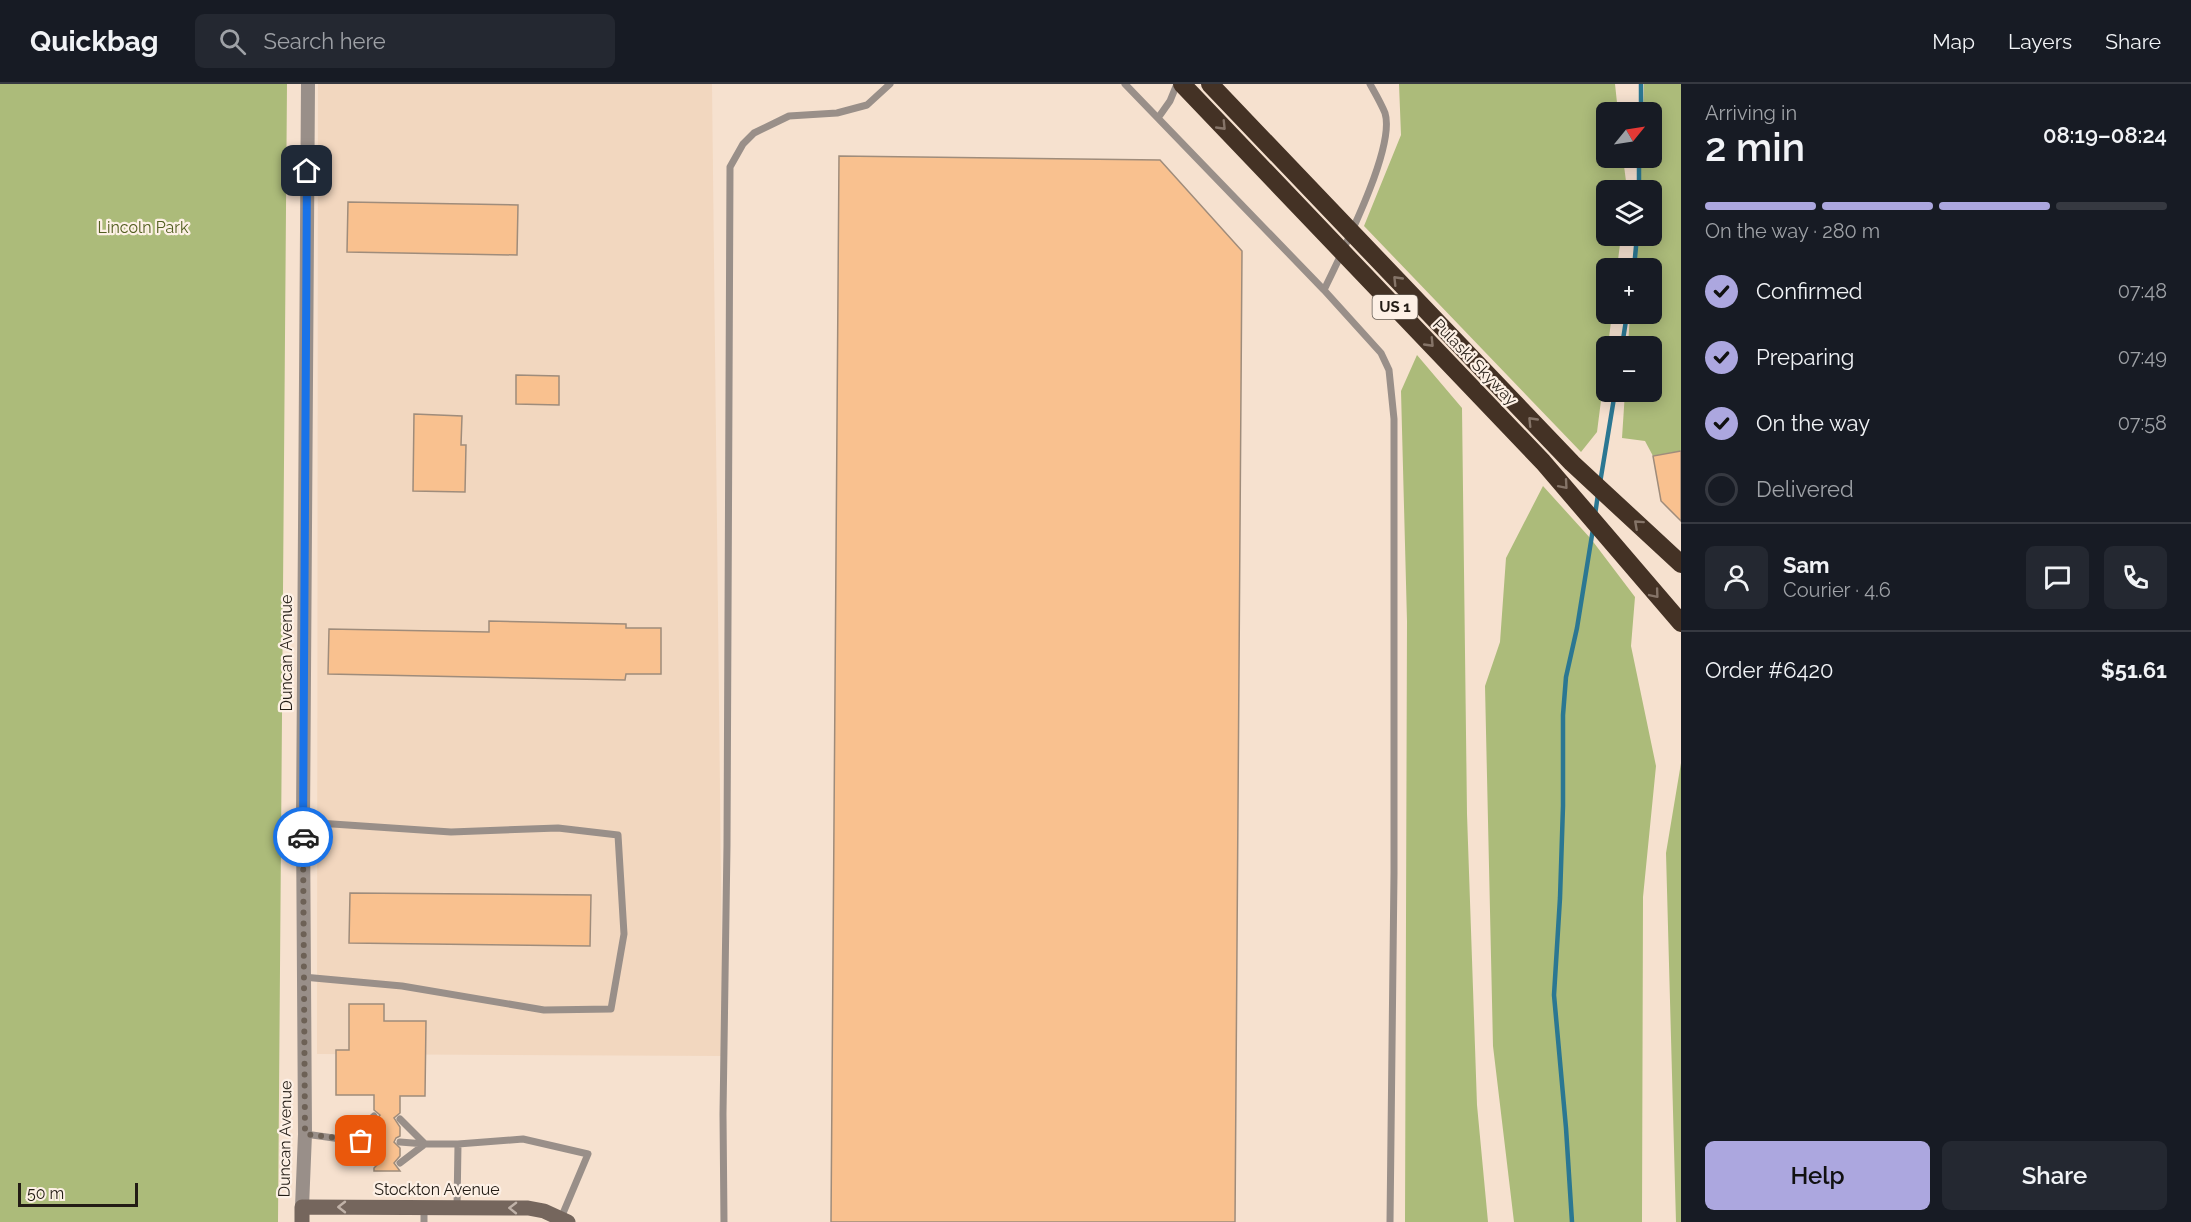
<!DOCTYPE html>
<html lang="en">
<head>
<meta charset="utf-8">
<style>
  :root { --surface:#171b24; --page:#242831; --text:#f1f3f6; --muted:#9ea1a6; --line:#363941; --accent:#aca7df }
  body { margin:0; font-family:Raleway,sans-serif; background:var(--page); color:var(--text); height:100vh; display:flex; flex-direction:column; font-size:22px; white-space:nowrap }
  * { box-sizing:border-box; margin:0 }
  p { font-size:20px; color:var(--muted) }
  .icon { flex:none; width:33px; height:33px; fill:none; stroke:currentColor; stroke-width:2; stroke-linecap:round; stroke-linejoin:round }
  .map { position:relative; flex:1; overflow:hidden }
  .side { display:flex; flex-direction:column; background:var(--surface); width:510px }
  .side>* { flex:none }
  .needle { width:39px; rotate:60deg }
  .controls { position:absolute; left:1596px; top:18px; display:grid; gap:12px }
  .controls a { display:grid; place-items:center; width:66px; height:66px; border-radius:9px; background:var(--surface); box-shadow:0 3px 15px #0003; font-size:30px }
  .scale { position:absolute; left:18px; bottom:15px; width:120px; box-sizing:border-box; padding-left:6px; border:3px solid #231c15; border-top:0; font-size:16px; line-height:21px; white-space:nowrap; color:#231c15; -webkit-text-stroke:4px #fdf0e5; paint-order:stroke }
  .pin { position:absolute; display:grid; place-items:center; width:51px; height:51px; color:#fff; margin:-26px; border-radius:12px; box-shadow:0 3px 9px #0006 }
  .courier { position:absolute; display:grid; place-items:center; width:60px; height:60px; margin:-30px; border:4px solid #1a73e8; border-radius:50%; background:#fff; color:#222; box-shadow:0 2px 8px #0007 }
  .headline em { font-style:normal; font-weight:600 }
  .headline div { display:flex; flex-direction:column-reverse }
  .headline { display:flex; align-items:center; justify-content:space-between; height:102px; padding:0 24px }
  h1 { font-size:39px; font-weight:600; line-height:45px }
  .bar { display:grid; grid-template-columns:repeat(4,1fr); gap:9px 6px; align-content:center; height:72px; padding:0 24px }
  .bar i { height:8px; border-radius:4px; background:var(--line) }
  .bar .selected { background:var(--accent) }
  .bar p { grid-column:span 4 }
  .line { display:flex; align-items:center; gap:15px; padding:0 24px; border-top:2px solid var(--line) }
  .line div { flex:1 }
  .round { display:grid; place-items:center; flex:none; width:63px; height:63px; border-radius:9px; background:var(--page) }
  ol { padding:0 24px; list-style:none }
  li { display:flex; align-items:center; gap:18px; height:66px }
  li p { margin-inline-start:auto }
  li .icon { padding:6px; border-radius:50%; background:var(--accent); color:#111; stroke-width:4 }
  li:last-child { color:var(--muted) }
  li i { width:33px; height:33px; border:3px solid var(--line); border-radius:50% }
  .cta { display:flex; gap:12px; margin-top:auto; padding:12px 24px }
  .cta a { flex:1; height:69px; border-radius:9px; background:var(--accent); color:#111; font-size:24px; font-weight:600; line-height:69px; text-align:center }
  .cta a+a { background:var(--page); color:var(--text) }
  header { display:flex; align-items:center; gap:36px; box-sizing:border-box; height:84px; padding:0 30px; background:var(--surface); border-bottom:2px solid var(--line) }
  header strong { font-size:28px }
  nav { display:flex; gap:33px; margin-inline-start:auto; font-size:21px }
  .search { width:420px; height:54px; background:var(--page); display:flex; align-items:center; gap:15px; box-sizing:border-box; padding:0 21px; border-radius:9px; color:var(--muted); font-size:22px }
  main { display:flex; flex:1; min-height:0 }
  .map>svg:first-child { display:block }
</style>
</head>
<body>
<header>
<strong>Quickbag</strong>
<div class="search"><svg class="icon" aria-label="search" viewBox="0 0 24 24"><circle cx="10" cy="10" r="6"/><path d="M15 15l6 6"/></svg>Search here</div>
<nav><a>Map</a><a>Layers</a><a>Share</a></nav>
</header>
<main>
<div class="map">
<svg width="1681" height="1138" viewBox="0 0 1681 1138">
  <rect width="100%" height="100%" fill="#f6e1cf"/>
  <path fill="#f2d7bf" d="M318,0h394l11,972 -406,-2z"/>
  <path fill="#acbb7a" d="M0,0h287l-9,1138h-278z
    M1399,0h216l3,28h-12v46h17l4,31v1h-21v46h15l-4,32h-11v46h6l-15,118 -16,20 -217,-226 37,-91z
    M1644,0h37v367l-28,5 -8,-15 -23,-3 3,-46h27v-46h-24l2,-32h22v-46h-19l2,-32h17v-46h-14l2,-32h12v-46h-9z
    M1417,271l45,53 5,406 10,291 11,117h-83l2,-601 -6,-230z
    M1543,402l48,53 44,58 -4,49 25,120 -13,131 -1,325h-128l-21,-176 -8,-360 15,-44 6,-84z
    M1681,679v459h-5l-10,-369z"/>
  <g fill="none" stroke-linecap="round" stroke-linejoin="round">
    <path stroke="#2b7792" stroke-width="4.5" d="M1641,28v-28
      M1639,106v-32
      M1634,184l3,-32
      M1622,262l5,-32
      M1600,399l15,-91
      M1595,431l3,-21
      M1572,1138l-6,-94 -12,-133 6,-97 3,-92v-91l3,-38 11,-49 16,-99"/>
  </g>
  <path fill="#f9c18f" stroke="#9f8c7b" stroke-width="1.5" d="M839,72l321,4 82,91 -7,971h-404z
    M348,118l170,3 -1,50 -170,-3z
    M516,291l43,1v29l-43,-1z
    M414,330l48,2 -1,29h5l-1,47 -52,-1z
    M1681,367v70l-20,-20 -8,-45z
    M489,537l137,3v4h35v46h-35l-1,6 -297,-6 1,-45 160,3z
    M350,809l241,2 -1,51 -241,-3z
    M349,920h35v17h42l-1,75h-25v17l-6,5 6,9v9l-4,2 -2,4 6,6v8l-6,7 6,8h-26v-3l6,-6 -6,-7v-8l6,-5 -1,-4 -5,-3v-12l6,-8 -6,-5v-15h-38v-45h13z"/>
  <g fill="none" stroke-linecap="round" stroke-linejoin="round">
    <path stroke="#998f89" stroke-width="7" d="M1125,0l199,206 57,63 8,17 5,49v454l-4,349
      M1158,34l12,-17 7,-17
      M1324,206c17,-36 72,-142 61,-177 -4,-10 -10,-20 -15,-29
      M303,893l99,9 142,24 67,-1 13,-75 -6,-99 -60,-7 -107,4 -148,-10
      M400,1035l25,25
      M305,1050l43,6 26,22
      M348,1056l26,-24
      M348,1056l26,1
      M400,1058l25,2
      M458,1060l65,-5 65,15 -27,64
      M400,1079l25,-19h33l-1,64
      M424,1124v14
      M724,1138l-1,-108 4,-269 3,-678 13,-23 11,-11 35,-17 48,-3 30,-8 23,-21"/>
    <path stroke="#998f89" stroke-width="14" d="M302,1123l3,-73 -2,-312 5,-738"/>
    <path stroke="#75665d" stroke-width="15" d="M302,1138v-15l226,1 16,3 24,11"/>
    <path stroke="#443225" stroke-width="18" d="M1182,0l361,378 138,161
      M1210,0l362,379 109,101"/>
  </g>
  <defs><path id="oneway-chevron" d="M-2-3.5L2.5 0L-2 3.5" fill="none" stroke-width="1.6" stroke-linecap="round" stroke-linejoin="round" transform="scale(1.5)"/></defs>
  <g stroke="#857468">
    <use href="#oneway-chevron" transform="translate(1222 42) rotate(46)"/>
    <use href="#oneway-chevron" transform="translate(1397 196) rotate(-134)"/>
    <use href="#oneway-chevron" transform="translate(1430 259) rotate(46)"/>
    <use href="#oneway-chevron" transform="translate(1532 337) rotate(-134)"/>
    <use href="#oneway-chevron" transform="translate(1564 401) rotate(49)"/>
    <use href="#oneway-chevron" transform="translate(1638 440) rotate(-138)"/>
    <use href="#oneway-chevron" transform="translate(1655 510) rotate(50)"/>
  </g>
  <g stroke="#c0b2a8">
    <use href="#oneway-chevron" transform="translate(342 1123) rotate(180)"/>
    <use href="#oneway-chevron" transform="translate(513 1124) rotate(-179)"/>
  </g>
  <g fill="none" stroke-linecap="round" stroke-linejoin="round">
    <path stroke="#6d6156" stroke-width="6" stroke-dasharray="0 10.8" d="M303,753l2,297 56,7"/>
    <path stroke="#1a73e8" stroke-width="8" d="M303,753l4,-666"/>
  </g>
  <g text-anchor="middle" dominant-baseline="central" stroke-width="4.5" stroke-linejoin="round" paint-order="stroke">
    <rect fill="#fdf0e5" stroke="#645c53" stroke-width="1.5" x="1372.5" y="211" width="45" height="24" rx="4.5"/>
    <g font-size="15" font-weight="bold" fill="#231c15">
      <text x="1395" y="223">US 1</text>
    </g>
    <g font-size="16" fill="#525e20" stroke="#fdf0e5">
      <text x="143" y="143">Lincoln Park</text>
    </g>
    <g font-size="16" fill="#231c15" stroke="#fdf0e5">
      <text transform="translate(1475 278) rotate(46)">Pulaski Skyway</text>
      <text transform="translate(286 569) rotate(-90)">Duncan Avenue</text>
      <text transform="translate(285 1055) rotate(-89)">Duncan Avenue</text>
      <text x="437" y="1105">Stockton Avenue</text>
    </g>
  </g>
</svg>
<div class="controls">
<a><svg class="needle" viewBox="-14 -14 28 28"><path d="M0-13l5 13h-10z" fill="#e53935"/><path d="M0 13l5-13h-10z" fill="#9ea1a6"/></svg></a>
<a><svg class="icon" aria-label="layers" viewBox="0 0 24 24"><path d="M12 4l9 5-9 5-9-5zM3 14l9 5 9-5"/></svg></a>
<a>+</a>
<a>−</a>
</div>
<div class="scale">50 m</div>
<div class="pin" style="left:361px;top:1057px;background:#ea580c"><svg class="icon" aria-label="bag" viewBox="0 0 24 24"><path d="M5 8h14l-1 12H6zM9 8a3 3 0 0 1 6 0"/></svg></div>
<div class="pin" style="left:307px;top:87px;background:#1f2937"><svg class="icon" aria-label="home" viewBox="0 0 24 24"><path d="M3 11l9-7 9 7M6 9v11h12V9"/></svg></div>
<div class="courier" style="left:303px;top:753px"><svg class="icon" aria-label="car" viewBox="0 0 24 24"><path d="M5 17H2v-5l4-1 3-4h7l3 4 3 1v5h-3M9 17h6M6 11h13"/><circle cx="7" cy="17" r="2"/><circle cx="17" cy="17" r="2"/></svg></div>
</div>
<section class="side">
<div class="headline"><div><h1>2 min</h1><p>Arriving in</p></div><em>08:19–08:24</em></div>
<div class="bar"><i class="selected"></i><i class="selected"></i><i class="selected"></i><i></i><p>On the way · 280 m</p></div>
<ol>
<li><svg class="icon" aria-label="check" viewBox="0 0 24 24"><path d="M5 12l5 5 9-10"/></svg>Confirmed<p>07:48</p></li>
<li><svg class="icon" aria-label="check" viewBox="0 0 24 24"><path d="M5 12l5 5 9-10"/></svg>Preparing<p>07:49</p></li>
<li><svg class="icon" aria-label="check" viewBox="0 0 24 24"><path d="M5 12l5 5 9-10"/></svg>On the way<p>07:58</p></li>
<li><i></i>Delivered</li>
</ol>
<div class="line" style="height:108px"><a class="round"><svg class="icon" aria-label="person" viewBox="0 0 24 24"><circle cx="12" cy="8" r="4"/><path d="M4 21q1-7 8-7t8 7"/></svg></a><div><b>Sam</b><p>Courier · 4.6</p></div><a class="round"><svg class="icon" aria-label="chat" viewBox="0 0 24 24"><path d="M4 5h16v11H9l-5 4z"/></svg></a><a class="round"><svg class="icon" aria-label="phone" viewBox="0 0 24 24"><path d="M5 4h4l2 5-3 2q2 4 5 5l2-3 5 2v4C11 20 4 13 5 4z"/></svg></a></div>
<div class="line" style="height:78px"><div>Order #6420</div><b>$51.61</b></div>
<div class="cta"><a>Help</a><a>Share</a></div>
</section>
</main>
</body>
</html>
